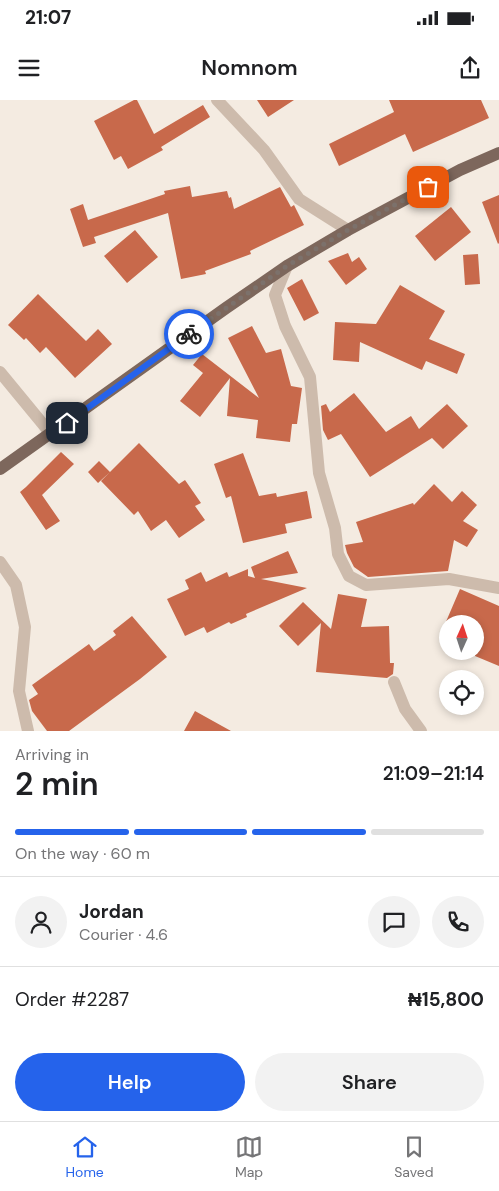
<!DOCTYPE html>
<html lang="en">
<head>
<meta charset="utf-8">
<style>
  :root { --surface:#fff; --page:#f2f2f2; --text:#202124; --muted:#757577; --line:#e0e0e0; --accent:#2563eb }
  body { margin:0; font-family:"DM Sans",sans-serif; background:var(--page); color:var(--text); height:100vh; display:flex; flex-direction:column; font-size:19px; white-space:nowrap }
  * { box-sizing:border-box; margin:0 }
  p { font-size:16px; color:var(--muted) }
  .icon { flex:none; width:28px; height:28px; fill:none; stroke:currentColor; stroke-width:2; stroke-linecap:round; stroke-linejoin:round }
  .map { position:relative; height:631px; overflow:hidden }
  .details { display:flex; flex-direction:column; background:var(--surface); flex:1 }
  .details>* { flex:none }
  .needle { width:32px; rotate:3deg }
  .fabs { position:absolute; left:439px; top:515px; display:grid; gap:10px }
  .fabs a { display:grid; place-items:center; width:45px; height:45px; border-radius:50%; background:var(--surface); box-shadow:0 2px 8px #0003; font-size:25px }
  .pin { position:absolute; display:grid; place-items:center; width:42px; height:42px; color:#fff; margin:-21px; border-radius:10px; box-shadow:0 2px 8px #0006 }
  .courier { position:absolute; display:grid; place-items:center; width:50px; height:50px; margin:-25px; border:4px solid #2563eb; border-radius:50%; background:#fff; color:#222; box-shadow:0 1px 6px #0007 }
  .summary em { font-style:normal; font-weight:600 }
  .summary div { display:flex; flex-direction:column-reverse }
  .summary { display:flex; align-items:center; justify-content:space-between; height:85px; padding:0 15px }
  h1 { font-size:32px; font-weight:600; line-height:38px }
  .bar { display:grid; grid-template-columns:repeat(4,1fr); gap:8px 5px; align-content:center; height:60px; padding:0 15px }
  .bar i { height:6px; border-radius:4px; background:var(--line) }
  .bar .on { background:var(--accent) }
  .bar p { grid-column:span 4 }
  .line { display:flex; align-items:center; gap:12px; padding:0 15px; border-top:1px solid var(--line) }
  .line div { flex:1 }
  .round { display:grid; place-items:center; flex:none; width:52px; height:52px; border-radius:26px; background:var(--page) }
  .primary-button { display:flex; gap:10px; margin-top:auto; padding:10px 15px }
  .primary-button a { flex:1; height:58px; border-radius:30px; background:var(--accent); color:#fff; font-size:20px; font-weight:600; line-height:58px; text-align:center }
  .primary-button a+a { background:var(--page); color:var(--text) }
  .status { display:flex; justify-content:space-between; align-items:center; height:35px; padding:0 25px; background:var(--surface); direction:ltr }
  .status svg { height:14px; fill:currentColor }
  header { display:flex; justify-content:space-between; align-items:center; height:65px; padding:0 15px; background:var(--surface); font-size:22px; font-weight:600 }
  .tab-bar { display:flex; justify-content:space-around; align-items:center; height:70px; border-top:1px solid var(--line); background:var(--surface); font-size:14px; color:var(--muted) }
  .tab-bar a { display:grid; justify-items:center; gap:2px }
  .tab-bar .on { color:var(--accent) }
  .map>svg:first-child { display:block }
</style>
</head>
<body>
<div class="status"><b>21:07</b><svg viewBox="0 0 49 12"><path d="M0 12V9h3v3zM5 12V6h3v6zM10 12V3h3v9zM15 12V0h3v12zM26 1h20v11H26zM47 4h2v5h-2z"/></svg></div>
<header><svg class="icon" aria-label="menu" viewBox="0 0 24 24"><path d="M4 6h16M4 12h16M4 18h16"/></svg>Nomnom<svg class="icon" aria-label="share" viewBox="0 0 24 24"><path d="M12 15V3M7 8l5-5 5 5M5 13v7h14v-7"/></svg></header>
<div class="map">
<svg width="499" height="631" viewBox="0 0 499 631">
  <rect width="100%" height="100%" fill="#f4ebe1"/>
  <path fill="#c8694b" d="M134,0h3l17,34 49,-29 7,12 -49,30 2,3 -35,19 -7,-13 -7,4 -20,-39z
    M257,0h37l-26,17z
    M389,0h92l8,18 -76,34 -8,-18 -66,32 -10,-22 65,-32z
    M190,86l2,11 35,-6 2,7 2,-1 3,12 46,-22 11,20 3,-2 10,20 -54,26 1,3 -46,17 1,3 -25,5 -13,-66 -74,24 2,6 -13,4 -13,-38 13,-5 5,16 77,-26 -1,-3z
    M499,95v48l-1,1 -16,-42z
    M451,107l20,25 -36,29 -20,-25z
    M135,130l23,27 -31,26 -23,-27z
    M348,153l4,9 7,-5 8,12 -21,16 -18,-24z
    M478,154l2,30 -15,1 -2,-30z
    M302,179l17,34 -15,8 -17,-33z
    M400,185l45,26 -16,28 36,15 -8,20 -31,-13 -4,9 -62,-28 -1,20 -26,-2 2,-38 41,2z
    M38,194l48,47 12,-12 14,15 -37,34 -29,-31 -6,6 -14,-15 -2,2 -16,-15z
    M252,226l14,27 15,-4 10,37 11,2 -5,36h-5l-2,18 -34,-4 2,-18 -31,-4 3,-38 -30,39 -20,-16 23,-28 -10,-8 9,-11 57,44 -31,-60z
    M354,293l32,39 25,-16 8,13 28,-25 21,22 -25,23 -11,-11 -62,39 -29,-43 -13,6 -5,-10 -2,-24 5,-2 4,8z
    M139,343l40,41 6,-4 16,23 -6,3 10,14 -26,18 -13,-18 -15,11 -13,-20 -4,4 -33,-34z
    M61,352l13,12 -32,31 18,26 -14,9 -26,-38 6,-5z
    M243,353l16,43 17,-3 1,4 30,-6 5,27 -27,6 2,9 -44,10 -12,-47 -5,2 -12,-34z
    M99,361l11,11 -12,11 -10,-11z
    M434,384l18,18 10,-11 15,14 -14,16 15,9 -11,17 -13,-7 -6,31 -80,6 -14,-10 -7,-14 -2,-8 18,-3 -7,-20 57,-19 1,2z
    M288,451l10,22 -37,6 46,9 -61,26 1,3 -16,7 -2,-2 -22,11 -3,-6 -19,9 -18,-37 22,-10 -4,-9 16,-8 5,10 21,-10 2,5 19,-8v7l7,2 -4,-11z
    M460,489l39,17v60l-24,-10v-32h-30z
    M338,494l29,5 -6,28 28,-1 1,37h4l-1,11 -6,4 -71,-6 5,-49 -23,23 -19,-20 24,-24 28,27z
    M132,516l35,41 -27,22 -71,52h-22l-15,-20 -3,-11 9,-6 -6,-9 57,-41 5,7 22,-16 -3,-4z
    M195,611l36,20h-47z"/>
  <g fill="none" stroke-linecap="round" stroke-linejoin="round">
    <path stroke="#cdbbac" stroke-width="12" d="M217,0l47,50 35,49 49,31
      M287,166l-12,29 10,31 25,51 9,96 16,55 3,26 11,22 17,9 83,-6 50,9
      M0,272l51,62
      M0,462l16,23 9,42 -6,64 9,40
      M394,582l11,27 16,22"/>
    <path stroke="#7d675c" stroke-width="12" d="M0,369l226,-161 61,-42 61,-36 112,-60 39,-17"/>
  </g>
  <g fill="none" stroke-linecap="round" stroke-linejoin="round">
    <path stroke="#7c716b" stroke-width="5" stroke-dasharray="0 9" d="M189,234l98,-68 61,-36 80,-43"/>
    <path stroke="#2563eb" stroke-width="6" d="M67,323l122,-89"/>
  </g>
</svg>
<div class="fabs">
<a><svg class="needle" viewBox="-14 -14 28 28"><path d="M0-13l5 13h-10z" fill="#e53935"/><path d="M0 13l5-13h-10z" fill="#757577"/></svg></a>
<a><svg class="icon" aria-label="locate" viewBox="0 0 24 24"><circle cx="12" cy="12" r="6"/><path d="M12 2v4M12 18v4M2 12h4M18 12h4"/></svg></a>
</div>
<div class="pin" style="left:428px;top:87px;background:#ea580c"><svg class="icon" aria-label="bag" viewBox="0 0 24 24"><path d="M5 8h14l-1 12H6zM9 8a3 3 0 0 1 6 0"/></svg></div>
<div class="pin" style="left:67px;top:323px;background:#1f2937"><svg class="icon" aria-label="home" viewBox="0 0 24 24"><path d="M3 11l9-7 9 7M6 9v11h12V9"/></svg></div>
<div class="courier" style="left:189px;top:234px"><svg class="icon" aria-label="bike" viewBox="0 0 24 24"><circle cx="6" cy="16" r="4"/><circle cx="18" cy="16" r="4"/><path d="M6 16l4-8h5l3 8M10 8l3 8H6M13 5h3"/></svg></div>
</div>
<section class="details">
<div class="summary"><div><h1>2 min</h1><p>Arriving in</p></div><em>21:09–21:14</em></div>
<div class="bar"><i class="on"></i><i class="on"></i><i class="on"></i><i></i><p>On the way · 60 m</p></div>
<div class="line" style="height:90px"><a class="round"><svg class="icon" aria-label="person" viewBox="0 0 24 24"><circle cx="12" cy="8" r="4"/><path d="M4 21q1-7 8-7t8 7"/></svg></a><div><b>Jordan</b><p>Courier · 4.6</p></div><a class="round"><svg class="icon" aria-label="chat" viewBox="0 0 24 24"><path d="M4 5h16v11H9l-5 4z"/></svg></a><a class="round"><svg class="icon" aria-label="phone" viewBox="0 0 24 24"><path d="M5 4h4l2 5-3 2q2 4 5 5l2-3 5 2v4C11 20 4 13 5 4z"/></svg></a></div>
<div class="line" style="height:65px"><div>Order #2287</div><b>₦15,800</b></div>
<div class="primary-button"><a>Help</a><a>Share</a></div>
</section>
<nav class="tab-bar">
<a class="on"><svg class="icon" aria-label="home" viewBox="0 0 24 24"><path d="M3 11l9-7 9 7M6 9v11h12V9"/></svg>Home</a>
<a><svg class="icon" aria-label="map" viewBox="0 0 24 24"><path d="M3 6l6-2 6 2 6-2v14l-6 2-6-2-6 2zM9 4v14M15 6v14"/></svg>Map</a>
<a><svg class="icon" aria-label="saved" viewBox="0 0 24 24"><path d="M7 4h10v16l-5-4-5 4z"/></svg>Saved</a>
</nav>
</body>
</html>
